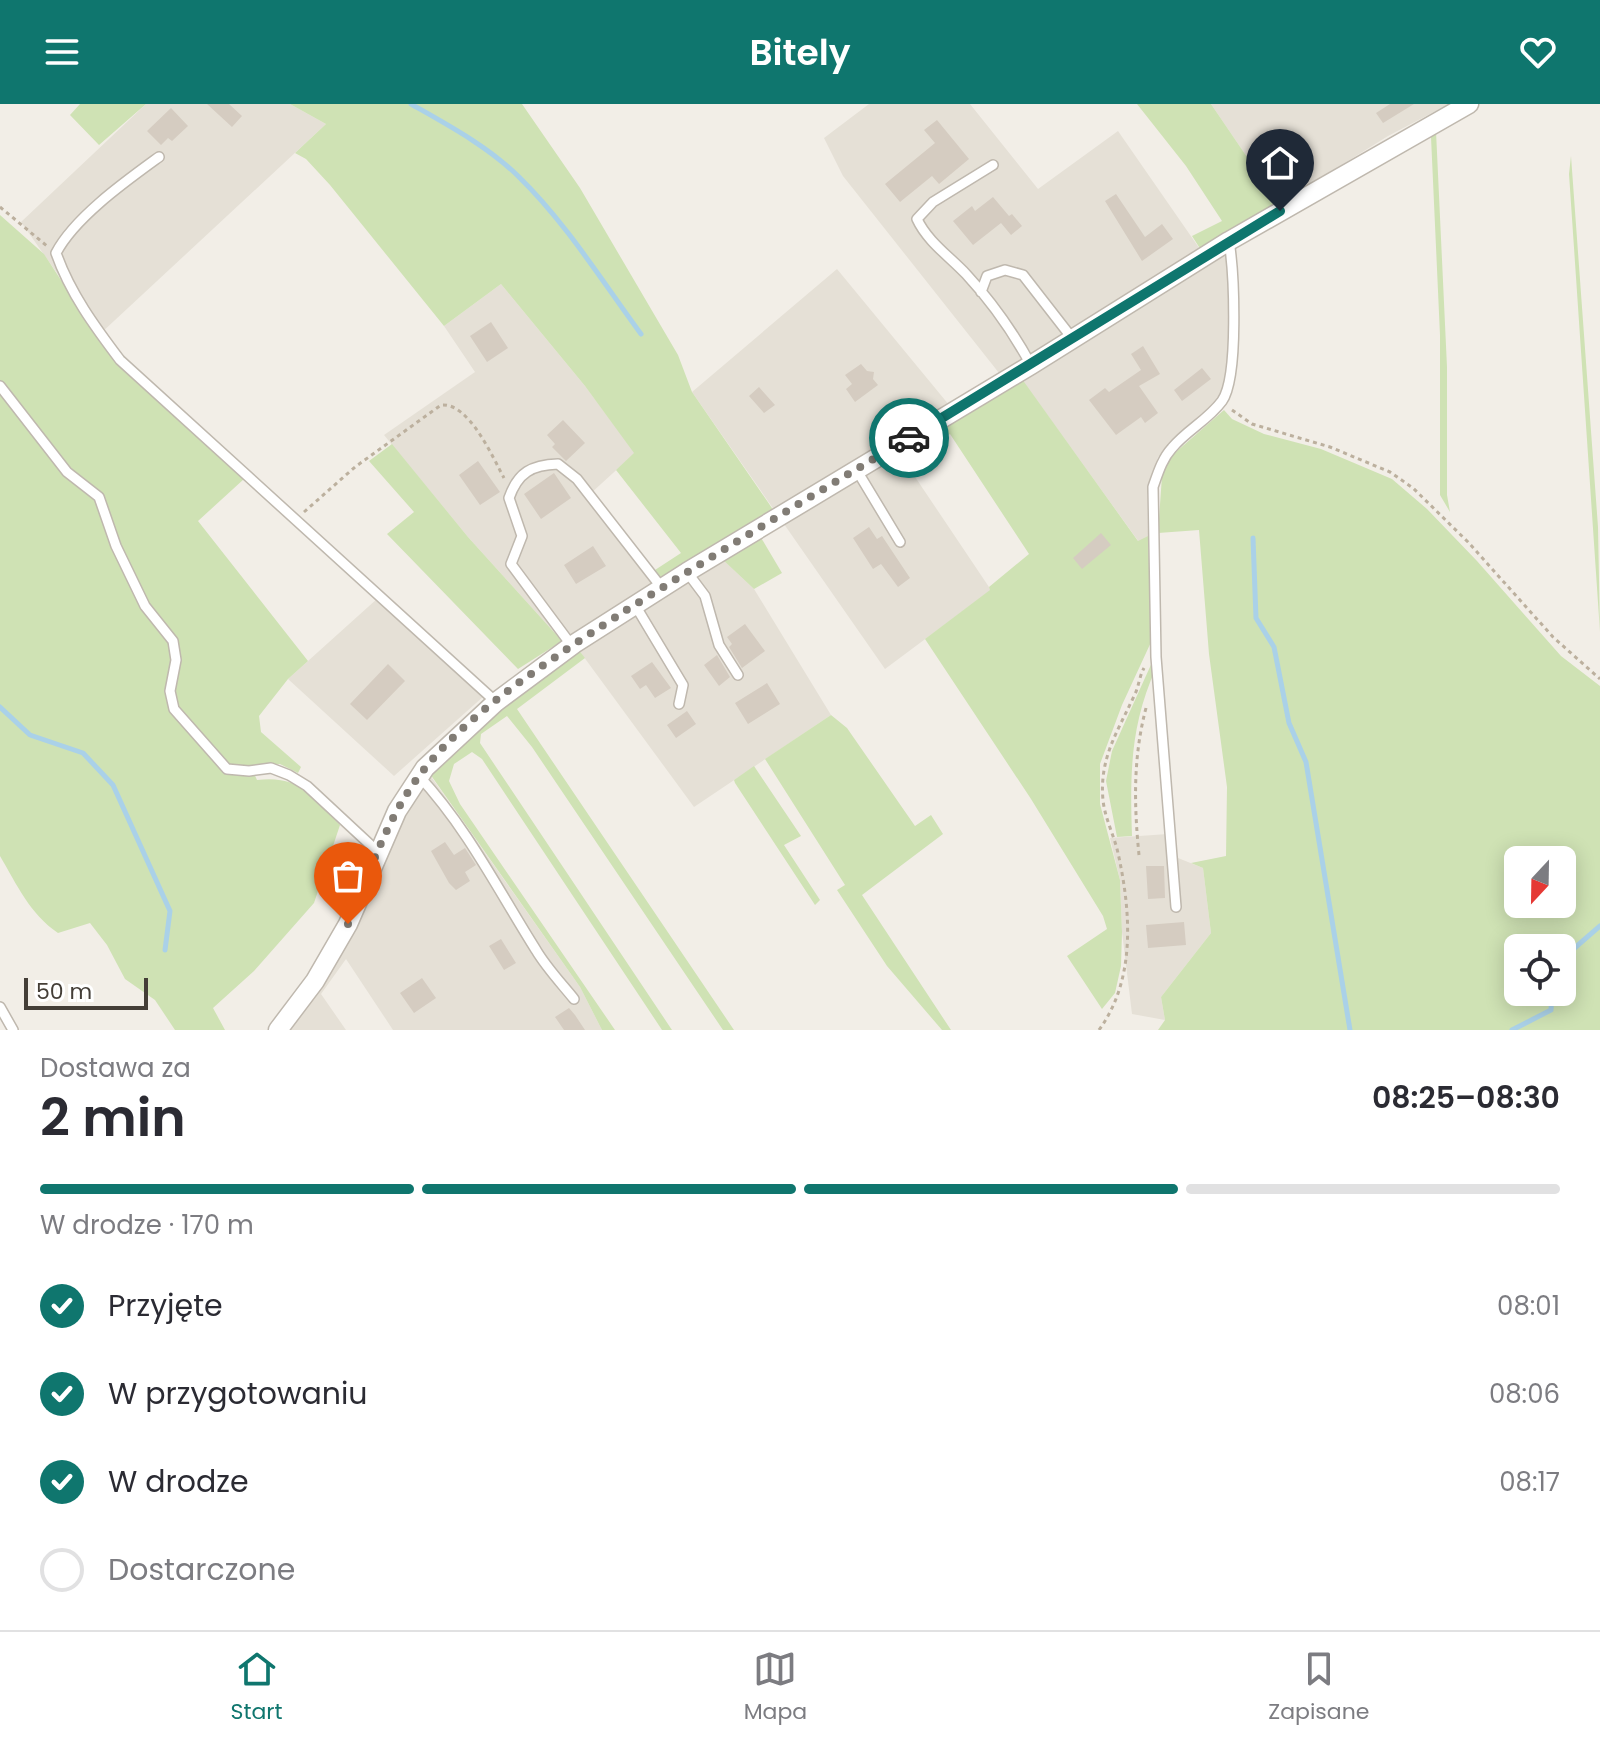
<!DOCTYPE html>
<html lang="pl">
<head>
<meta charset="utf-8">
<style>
  :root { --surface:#fff; --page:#f7f7f7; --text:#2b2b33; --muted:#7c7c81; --line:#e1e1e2; --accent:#0f766e }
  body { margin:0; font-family:Poppins,sans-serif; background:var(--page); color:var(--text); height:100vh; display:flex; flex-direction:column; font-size:30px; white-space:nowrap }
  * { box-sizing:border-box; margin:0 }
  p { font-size:26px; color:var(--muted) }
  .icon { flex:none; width:44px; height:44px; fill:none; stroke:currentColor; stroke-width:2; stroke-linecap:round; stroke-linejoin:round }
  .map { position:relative; height:926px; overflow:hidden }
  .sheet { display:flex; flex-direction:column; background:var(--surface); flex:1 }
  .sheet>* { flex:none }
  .needle { width:52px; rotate:202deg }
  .fabs { position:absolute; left:1504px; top:742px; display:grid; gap:16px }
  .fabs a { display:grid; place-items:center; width:72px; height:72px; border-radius:12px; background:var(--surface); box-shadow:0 4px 20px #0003; font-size:40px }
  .scale { position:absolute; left:24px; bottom:20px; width:124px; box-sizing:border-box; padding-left:8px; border:4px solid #443e37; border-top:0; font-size:22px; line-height:28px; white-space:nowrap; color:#443e37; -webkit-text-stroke:6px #fff; paint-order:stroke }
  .pin { position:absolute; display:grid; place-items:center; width:68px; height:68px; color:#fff; margin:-82px -34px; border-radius:50% 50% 50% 0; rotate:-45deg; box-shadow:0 0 8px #0007 }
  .pin .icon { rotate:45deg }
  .courier { position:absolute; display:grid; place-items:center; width:80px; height:80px; margin:-40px; border:6px solid #0f766e; border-radius:50%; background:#fff; color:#222; box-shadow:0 2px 10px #0007 }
  .summary em { font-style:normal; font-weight:600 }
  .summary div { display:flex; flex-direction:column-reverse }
  .summary { display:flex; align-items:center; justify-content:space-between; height:136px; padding:0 40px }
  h1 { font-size:52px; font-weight:600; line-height:60px }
  .bar { display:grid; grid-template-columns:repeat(4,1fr); gap:12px 8px; align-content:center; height:96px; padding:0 40px }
  .bar i { height:10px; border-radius:6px; background:var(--line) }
  .bar .on { background:var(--accent) }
  .bar p { grid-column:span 4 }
  ol { padding:0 40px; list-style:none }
  li { display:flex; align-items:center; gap:24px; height:88px }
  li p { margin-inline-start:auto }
  li .icon { padding:8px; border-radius:50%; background:var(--accent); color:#fff; stroke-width:4 }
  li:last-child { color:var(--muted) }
  li i { width:44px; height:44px; border:4px solid var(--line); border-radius:50% }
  header { display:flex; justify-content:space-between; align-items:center; height:104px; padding:0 40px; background:var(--accent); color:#fff; font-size:36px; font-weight:600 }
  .dock { display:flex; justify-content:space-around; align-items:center; height:112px; border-top:2px solid var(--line); background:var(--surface); font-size:22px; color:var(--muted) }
  .dock a { display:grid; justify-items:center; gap:4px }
  .dock .on { color:var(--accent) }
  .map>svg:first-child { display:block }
</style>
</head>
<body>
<header><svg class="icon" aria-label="menu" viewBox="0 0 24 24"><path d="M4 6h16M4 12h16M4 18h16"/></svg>Bitely<svg class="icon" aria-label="heart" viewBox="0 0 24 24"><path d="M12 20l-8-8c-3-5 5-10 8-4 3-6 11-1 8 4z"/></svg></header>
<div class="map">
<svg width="1600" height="926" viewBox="0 0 1600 926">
  <rect width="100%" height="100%" fill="#f2eee7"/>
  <path fill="#e5e0d6" d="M146,0h144l36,20 -226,210 -79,-112z
    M869,0h101l68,85 80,-58 86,124 25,-14 3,124 -10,35 -13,15 -51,42 -11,38 1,41 -9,6 -127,-176 -13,7 -156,-197 -19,-38z
    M1211,0h238l-61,32 -109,68z
    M837,165l117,142 -59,36 96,143 -106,79 -193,-277z
    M501,180l84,102 50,67 -45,41 71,94 56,-34 37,35 77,126 -137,92 -116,-158 -7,-13 -9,5 -94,-104 -84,-102 91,-63 -31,-46z
    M378,494l106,98 -90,80 -106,-97z
    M425,664l155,219 22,43h-209l-47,-71 -25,35 25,36h-68l16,-20z
    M1168,730l10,24 25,10 8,65 -50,64 4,23 -33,-6 -10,-82 -2,-52 -10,-42z"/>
  <path fill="#cfe2b4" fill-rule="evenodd" d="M80,0h66l-47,41 -29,-30z
    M290,0h232l58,84 98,167 14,37 82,119 -109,67 -6,-2 -4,-6 26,-17 -65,-83 18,-17 -49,-67 -84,-102 -57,42 -114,-141 -24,-26 -11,-6 31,-29z
    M1137,0h74l68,100 -78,46 -9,-14 30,-15 -36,-55z
    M1436,27l11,236v128l3,17 -10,-17v-160l-9,-198z
    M1571,52l27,371 2,105 -31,-458z
    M0,111l44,39 67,103 133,122 -46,42 110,140 -20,18 -29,37 2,16 40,35 -3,6 -18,-9 -29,3 6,13c43,-5 55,16 83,45l-26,78 -60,68 -41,37 12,22h-50l-20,-30 -30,-21 -18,-34 -17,-22 -32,10c-28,-19 -41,-48 -58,-77z
    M1022,275l116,162 10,-5 4,104 -30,65 -22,59v40l20,76 2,52 -1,34 -6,27 -13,16 -35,-53 40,-27 -4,-13 -72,-117 -106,-160 65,-49 -1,-3 40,-33 -79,-120 -44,28 -8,-10z
    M1224,306l8,9 32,15 57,15 71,30 35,30 50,52 84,95 39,30v344h-442l7,-10 -4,-23 50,-64 -8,-65 -12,-5 35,-7 1,-69 -18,-133 -10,-124 -41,3 4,-57 7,-18zM1518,756h44v44h-44zM1518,844h44v44h-44z
    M392,340l76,93 94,104 -44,28 -131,-135 27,-22 -45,-51z
    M760,432l22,37 -28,16 -33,-31z
    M578,545l7,9 -68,51 217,321h-11l-191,-283 -25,-31 -26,18 -1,9 192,287h-10l-180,-271 -10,-7 -18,12 -5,17 11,23 155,226h-13l-22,-43 -150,-213 54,-58z
    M1154,554l2,10c-26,58 -26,106 -24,168l-15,1 -11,-56 6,-30z
    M831,611l16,13 68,98 16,-11 12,19 -81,61 89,135h-9l-55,-64 -50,-76 8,-5 -80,-126z
    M754,662l47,70 -17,9 36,55 -5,5 -80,-122 -1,-3z"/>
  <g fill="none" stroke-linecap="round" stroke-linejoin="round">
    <path stroke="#aad1e8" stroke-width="5" d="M411,0c37,21 78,43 108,73 47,46 83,104 122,157
      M1253,434l3,80 18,29 15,76 17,39 44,268
      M0,603l30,28 53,18 30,32 57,126 -5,39
      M1562,855l38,-33
      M1512,926l39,-20 1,-18"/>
  </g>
  <path fill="#d5ccc1" d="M207,0h22l13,12 -10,11z
    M1390,0h24l-31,19 -7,-10z
    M171,4l17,18 -16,15 -4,-3 -7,7 -14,-14z
    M937,16l32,39 -30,25 -7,-8 -32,26 -15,-18 50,-41 -11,-13z
    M1116,90l29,43 17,-13 11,15 -31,22 -37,-60z
    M993,93l16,19 3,-2 10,12 -11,9 -10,-12 -28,22 -20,-24 19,-15 3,5z
    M491,218l17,26 -21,14 -17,-26z
    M1143,242l17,28 -21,12 19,27 -13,10 -4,-6 -25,18 -27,-35 16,-12 4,4 32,-22 -10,-16z
    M861,260l6,7 7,1 -1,7 5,6 -23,17 -9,-13 6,-5 -7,-9z
    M1202,264l9,11 -29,22 -8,-11z
    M759,283l16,18 -11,8 -15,-17z
    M563,316l22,23 -19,18 -14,-14 3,-3 -8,-9z
    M478,357l22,31 -20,13 -21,-30z
    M554,369l17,25 -30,21 -17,-25z
    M869,423l8,12 5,-3 28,42 -12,9 -17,-23 -8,5 -20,-31z
    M1101,429l10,12 -29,24 -9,-11z
    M593,442l13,20 -30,18 -12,-19z
    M745,520l20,27 -23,17 -13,-21 3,-3 -5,-7z
    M717,551l13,22 -11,9 -15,-21z
    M652,558l19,26 -16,10 -9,-13 -6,4 -9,-13z
    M388,560l17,17 -38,39 -17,-16z
    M767,579l13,21 -32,20 -13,-21z
    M687,607l9,13 -20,14 -9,-13z
    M445,738l9,13 11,-7 11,17 -11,7 5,9 -14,9 -7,-7 -18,-32z
    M1146,762h18l1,32 -17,1z
    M1184,818l2,23 -38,3 -2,-23z
    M501,835l15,24 -12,7 -15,-24z
    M422,874l14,20 -22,15 -14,-20z
    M569,904l6,7 10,15h-21l-9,-13z"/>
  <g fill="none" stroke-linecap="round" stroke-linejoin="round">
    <g stroke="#bfb8ae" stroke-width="12">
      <path id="service" d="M159,53c-33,24 -84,60 -103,96 14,40 39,74 64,107l376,342
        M993,61l-60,37 -16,17c10,22 33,38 49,55 26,28 47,58 65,91
        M981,188l6,-16 18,-6 18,5 49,63
        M0,282l67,86 32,25 17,49 29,60 28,35 3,19 -6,31 4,18 53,60 22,2 22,-3 18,7 18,11 71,66
        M856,365l44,73
        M687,468l18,24 14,49 19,30
        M635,501l48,80 -4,19
        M572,542l-61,-82 11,-28 -13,-38c9,-26 23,-33 49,-34l19,15 85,109
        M419,672c49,53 79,114 117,174 10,17 25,33 38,49
        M1176,803l-20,-250 -3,-170c5,-14 9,-28 19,-39 15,-18 36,-28 50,-47 17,-24 12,-129 7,-160
        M0,903l13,23"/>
    </g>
    <g stroke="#bfb8ae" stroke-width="21">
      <path id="minor" d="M278,926l37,-49 33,-57 49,-113 28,-43 71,-66 78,-58 113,-72 344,-207 198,-124 240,-137"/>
    </g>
    <path stroke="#bcb09e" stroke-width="3" stroke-dasharray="4 4" stroke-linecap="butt" d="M0,103l47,39
      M1232,306l20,14 78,23 60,25 23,16 55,54 85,95 47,42
      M304,408l51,-45 86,-62c28,-3 52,53 63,73
      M1139,751c-5,-50 -6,-98 7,-147
      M1099,926c37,-51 32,-118 19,-177 -4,-18 -13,-34 -15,-53 -4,-42 15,-69 31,-104 5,-9 5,-19 10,-28"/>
    <use href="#service" stroke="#fff" stroke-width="9"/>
    <use href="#minor" stroke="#fff" stroke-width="18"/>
  </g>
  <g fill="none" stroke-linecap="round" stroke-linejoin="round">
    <path stroke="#817c75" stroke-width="8" stroke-dasharray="0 14.4" d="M348,820c22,-53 41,-112 78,-157 48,-60 135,-114 199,-156 94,-59 189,-117 284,-173"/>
    <path stroke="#0f766e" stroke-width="10" d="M909,334l371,-227"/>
  </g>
</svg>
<div class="fabs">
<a><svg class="needle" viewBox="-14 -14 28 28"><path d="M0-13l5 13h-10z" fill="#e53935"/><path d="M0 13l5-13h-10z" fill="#7c7c81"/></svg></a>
<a><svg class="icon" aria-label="locate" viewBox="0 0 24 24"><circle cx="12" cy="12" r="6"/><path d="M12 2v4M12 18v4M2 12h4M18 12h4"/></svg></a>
</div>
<div class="scale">50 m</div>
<div class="pin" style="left:348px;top:820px;background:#ea580c"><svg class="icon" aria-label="bag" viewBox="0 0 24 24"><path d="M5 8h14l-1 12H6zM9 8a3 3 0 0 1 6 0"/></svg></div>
<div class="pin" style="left:1280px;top:107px;background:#1f2937"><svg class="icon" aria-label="home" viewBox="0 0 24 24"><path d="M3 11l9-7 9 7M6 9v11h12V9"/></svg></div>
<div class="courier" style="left:909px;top:334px"><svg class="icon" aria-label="car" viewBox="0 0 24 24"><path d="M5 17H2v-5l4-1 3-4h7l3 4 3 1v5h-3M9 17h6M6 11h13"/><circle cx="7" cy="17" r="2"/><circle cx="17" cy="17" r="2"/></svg></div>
</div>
<section class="sheet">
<div class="summary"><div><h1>2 min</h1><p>Dostawa za</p></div><em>08:25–08:30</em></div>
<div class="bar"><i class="on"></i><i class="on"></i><i class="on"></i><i></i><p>W drodze · 170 m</p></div>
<ol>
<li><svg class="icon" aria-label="check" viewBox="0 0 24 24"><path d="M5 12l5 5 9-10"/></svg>Przyjęte<p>08:01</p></li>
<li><svg class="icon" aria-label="check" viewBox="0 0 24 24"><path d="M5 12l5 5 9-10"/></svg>W przygotowaniu<p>08:06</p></li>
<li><svg class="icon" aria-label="check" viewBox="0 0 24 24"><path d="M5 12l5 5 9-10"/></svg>W drodze<p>08:17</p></li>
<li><i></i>Dostarczone</li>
</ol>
</section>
<nav class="dock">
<a class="on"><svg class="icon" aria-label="home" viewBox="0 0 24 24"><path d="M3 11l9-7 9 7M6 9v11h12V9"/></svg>Start</a>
<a><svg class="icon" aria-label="map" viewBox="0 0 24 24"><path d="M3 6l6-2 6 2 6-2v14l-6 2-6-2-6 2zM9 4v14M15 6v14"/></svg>Mapa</a>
<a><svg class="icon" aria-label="saved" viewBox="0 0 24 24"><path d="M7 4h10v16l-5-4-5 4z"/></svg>Zapisane</a>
</nav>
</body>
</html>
